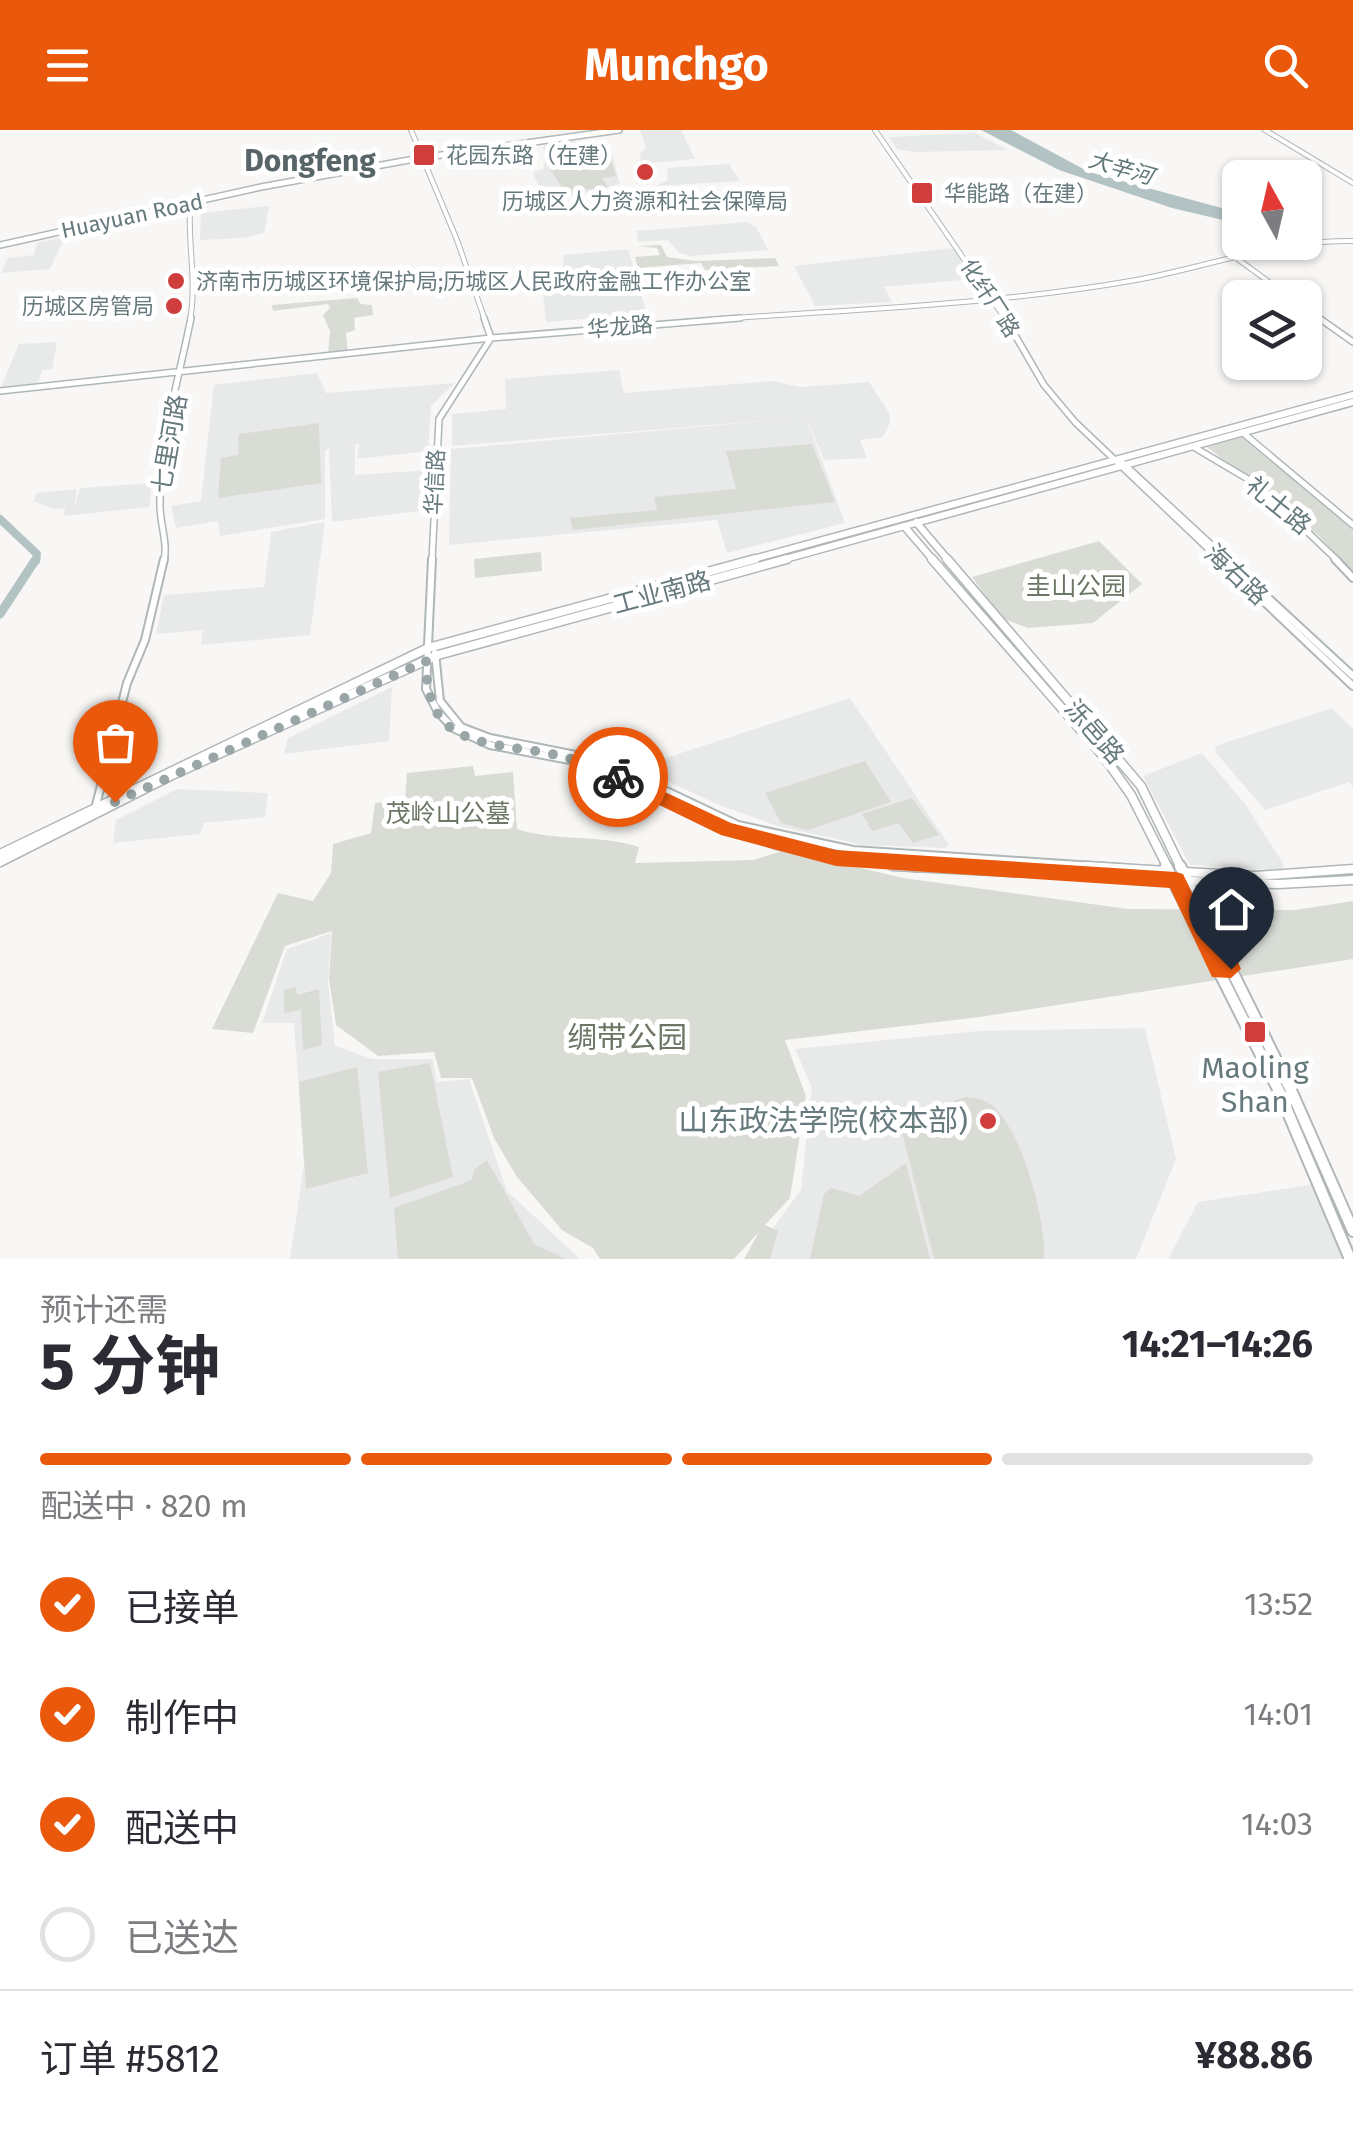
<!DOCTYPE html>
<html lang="zh">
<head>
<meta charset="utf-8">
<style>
  :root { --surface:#fff; --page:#f2f2f3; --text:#2b2b33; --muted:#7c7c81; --line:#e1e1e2; --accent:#ea580c }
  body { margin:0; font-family:"Fira Sans","Noto Sans SC",sans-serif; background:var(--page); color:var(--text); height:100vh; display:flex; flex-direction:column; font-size:38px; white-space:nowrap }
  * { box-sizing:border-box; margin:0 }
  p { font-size:32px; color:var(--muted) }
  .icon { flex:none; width:55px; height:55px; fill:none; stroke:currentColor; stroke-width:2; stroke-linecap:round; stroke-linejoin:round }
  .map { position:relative; height:1129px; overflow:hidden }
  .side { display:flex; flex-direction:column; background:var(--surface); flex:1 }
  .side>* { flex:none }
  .needle { width:65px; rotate:352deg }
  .tools { position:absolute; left:1222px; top:30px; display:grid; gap:20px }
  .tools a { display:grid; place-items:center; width:100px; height:100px; border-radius:15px; background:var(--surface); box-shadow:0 2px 8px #0004; font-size:50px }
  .pin { position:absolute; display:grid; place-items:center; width:85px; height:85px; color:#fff; margin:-102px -42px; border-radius:50% 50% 50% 0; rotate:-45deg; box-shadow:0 0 10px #0007 }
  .pin .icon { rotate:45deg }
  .courier { position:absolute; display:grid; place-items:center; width:100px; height:100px; margin:-50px; border:8px solid #ea580c; border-radius:50%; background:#fff; color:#222; box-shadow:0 2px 12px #0007 }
  .summary em { font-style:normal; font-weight:700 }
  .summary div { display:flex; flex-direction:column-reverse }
  .summary { display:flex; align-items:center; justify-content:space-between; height:170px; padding:0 40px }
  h1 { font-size:65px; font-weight:700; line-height:75px }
  .bar { display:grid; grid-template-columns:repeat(4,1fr); gap:15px 10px; align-content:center; height:120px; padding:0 40px }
  .bar i { height:12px; border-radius:8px; background:var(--line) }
  .bar .on { background:var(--accent) }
  .bar p { grid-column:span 4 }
  .line { display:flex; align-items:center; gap:25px; padding:0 40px; border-top:2px solid var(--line) }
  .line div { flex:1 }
  ol { padding:0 40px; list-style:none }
  li { display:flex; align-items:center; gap:30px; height:110px }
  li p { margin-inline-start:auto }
  li .icon { padding:10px; border-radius:50%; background:var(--accent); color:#fff; stroke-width:4 }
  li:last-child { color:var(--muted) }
  li i { width:55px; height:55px; border:5px solid var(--line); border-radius:50% }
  header { display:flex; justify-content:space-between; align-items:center; height:130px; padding:0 40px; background:var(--accent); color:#fff; font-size:45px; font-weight:700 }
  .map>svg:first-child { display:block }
</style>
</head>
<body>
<header><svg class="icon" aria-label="menu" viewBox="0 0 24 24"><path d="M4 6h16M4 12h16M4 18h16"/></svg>Munchgo<svg class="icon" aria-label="search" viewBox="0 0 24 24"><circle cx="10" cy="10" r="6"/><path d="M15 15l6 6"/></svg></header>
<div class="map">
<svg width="1353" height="1129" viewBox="0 0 1353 1129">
  <rect width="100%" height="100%" fill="#f8f7f5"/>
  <path fill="#e8e9e9" d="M640,0h41l14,29 -54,5 -1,-11 6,-6z
    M975,3l33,17 -94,2 -17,-3 -8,-12z
    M581,10l9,12 21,-2 9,34 -57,14 -8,-12 -16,2 -6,-16 10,-3 3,-12 -3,-11z
    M729,34l11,17 -84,5 12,-6 -1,-12z
    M269,76l-5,27 -21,5 -43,2 1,-27z
    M747,92l9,5 12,23 -77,6 -12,-3 -11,-13 -30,2 -2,-11z
    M65,107l-15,32 -49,4 7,-15 26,-3 3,-12z
    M953,118l21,31 -90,8 8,15 -77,4 -21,-40z
    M628,119l19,65 -101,8 -5,-48 21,-3 2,-16z
    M57,212l-5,27 -10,1 -5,16 -37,3 19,-45z
    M619,240l5,23 148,-12 28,6 69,-5 21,32v9l-7,14 -23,3 7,18 -43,2 -18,-43 39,106 -118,30 -10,-33 -268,25 2,-96 348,-31 -347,28v-32l54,-5 -1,-30z
    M317,243l9,20 129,-10 -24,23 -3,45 -71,8 2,-15 -8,2h4v29l75,-5 -4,40 -94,12 -3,-73 -4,1v69l-105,17 -2,-15 -42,7 -5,-22 30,-5 13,-116z
    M152,353l-3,24 -85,9 1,-8 -12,1 -19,-8 2,-8 41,-4 -3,19 6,-20z
    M325,392l-15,113 -109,10 2,-15 -47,4 8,-39 100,-8 7,-55z
    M392,557l-3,54 -105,13 4,-16z
    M850,568l99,147 -4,3 -82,-3 -86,-19 -63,-23 -67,-32 -3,-6z
    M1332,578l21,21v58l-4,-5 -84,28 -49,-57 -1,-7z
    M1202,623l43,51 39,61 -2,5 -92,-5 -47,-89z
    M177,659l91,4 -3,24 -61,6 -4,11 -87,9 3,-23z
    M331,803l-3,49 7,64 37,13h61l4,23 32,-3 38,112 73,68h-290l14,-94 -10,-142h-32l25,-74z
    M1145,898l31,131 -40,100h-386l51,-69 11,-102 -17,-39 184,-18z
    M1323,1053l30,63v13h-185l30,-57z"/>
  <path fill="#d9dcd5" d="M610,27l6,19 -14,2 6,9 -43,5 -18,-28c21,-5 34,-10 49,8l-7,-12z
    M661,115l6,12 28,4 80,-3 4,8 -74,4 -4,-7 -63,5 -3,-11 25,-2 -3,-7 -21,-2z
    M357,168l4,6 11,1 1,10 -19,3 1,12 -9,3 2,20 -20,2 2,-24 -7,-16 7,-7 -2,-4 -55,7 -1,-6z
    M319,293l2,60 -103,15 3,-40 17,-3 1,-21z
    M1245,306l108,91v45l-34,-36 -112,-89z
    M812,314l23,58 -262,28 -3,-12 87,-8 -3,-13 82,-8 -10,-38z
    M1099,411l43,43 -49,39 -65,5 -26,-10 -30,-41z
    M541,422l1,19 -67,7 -1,-19z
    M865,631l26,41 -83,28 -27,-7 -16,-30z
    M473,636l2,10 38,-4 4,57c40,13 83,5 122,18l-4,16 118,-3 32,-10 118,28 225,31 167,1 58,-9v58l-373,58 -195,23 21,56 -16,102 -25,27 13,6 -8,28h-26l15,-27 -25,27h-134l-7,-11 -31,-18 -45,-53 -23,-39 -22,-60h-31l-7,-26 -56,4 -42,-31 -7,-46 3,-48 -47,15 -32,87 -41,-4 66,-136 35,8 18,-28 2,-29 38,-11 4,-30 30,-3 2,-27z
    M912,668l27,37 -26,8 -14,-20 -27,8 -10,-17z
    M296,857l1,8 22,-6 3,56 -19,5 -2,-40 -17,3v-23z
    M430,933l23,114 -63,21 -12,-126z
    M357,937l11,106 -62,16 -7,-107z
    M966,967c8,1 16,2 23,6 32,22 58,119 55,156h-110l-37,-147 19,-2 3,9c19,-3 27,-18 47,-22z
    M487,1030l47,84 32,15h-168l-4,-51 78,-28 2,-10z
    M906,1033l24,96h-120l14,-65 7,-6 28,8z"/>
  <path fill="#b3c3c3" d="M981,0h30l78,42 151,41v11l-68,-16 -113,-38z"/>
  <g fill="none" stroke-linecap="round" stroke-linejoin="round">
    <path stroke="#b3c3c3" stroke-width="8" d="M0,389l37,35 -1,7"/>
    <path stroke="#b3c3c3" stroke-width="9" d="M0,484l36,-55"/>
    <g stroke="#afb7b9" stroke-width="6">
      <path id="secondary-far3" d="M411,0l46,110 28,80
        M875,0l131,190
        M1265,0l88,53
        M184,74l6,4c-2,38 7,75 0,112
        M1239,130l52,38
        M1305,178l17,12
        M709,190c141,-11 287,-15 427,-40 72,-13 143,-41 217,-39"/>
    </g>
    <g stroke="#afb7b9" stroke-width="8">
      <path id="secondary-far2" d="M1005,188l39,67 31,37 146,139
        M1319,188l34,24
        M0,261l491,-53 249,-20
        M1242,302l111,93
        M1192,316l66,39 80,76
        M1123,333l106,98
        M164,431c4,-19 -4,-36 -4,-55 -1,-62 19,-128 31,-188
        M432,431l7,-142 52,-81 -7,-20"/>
    </g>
    <g stroke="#afb7b9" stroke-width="10">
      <path id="secondary-far1" d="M432,429l-6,130 12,23 15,16 37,17 90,17 195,83 47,11 95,12
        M1219,429l134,127
        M1226,429l127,117
        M1335,429l18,19
        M435,523l5,48 21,26 29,11 111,22 137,65 115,25 271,18
        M96,675l31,-122 18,-43 19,-81"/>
    </g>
    <g stroke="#afb7b9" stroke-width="11">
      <path id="secondary" d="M893,736l283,14
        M1086,736l81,5
        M1185,742l71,4 97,-7
        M1188,751l90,3 75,-4"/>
    </g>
    <g stroke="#b1b7b9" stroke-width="8">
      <path id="primary-far3" d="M0,115l261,-58 159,-29 199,-28"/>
    </g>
    <g stroke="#b1b7b9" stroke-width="9">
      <path id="primary-far2" d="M916,392l33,39
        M904,396l30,35
        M746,431l607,-166
        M778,431l575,-159"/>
    </g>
    <g stroke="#b1b7b9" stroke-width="11">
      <path id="primary-far1" d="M932,429l172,198 27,38 37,73
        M947,429l194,227 40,82
        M0,724l428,-206 327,-89
        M0,732l172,-87 266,-120 349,-96"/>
    </g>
    <g stroke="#b1b7b9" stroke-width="14">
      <path id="primary" d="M1166,736l112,223 72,170
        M1180,736l51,103 -12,1
        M1231,839l59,119 63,143"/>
    </g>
    <use href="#secondary-far3" stroke="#fff" stroke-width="4"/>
    <use href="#secondary-far2" stroke="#fff" stroke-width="5"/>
    <use href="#secondary-far1" stroke="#fff" stroke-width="6"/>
    <use href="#secondary" stroke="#fff" stroke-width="8"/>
    <use href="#primary-far3" stroke="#fff" stroke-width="5"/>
    <use href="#primary-far2" stroke="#fff" stroke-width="6"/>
    <use href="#primary-far1" stroke="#fff" stroke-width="8"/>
    <use href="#primary" stroke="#fff" stroke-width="10"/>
  </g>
  <path fill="#ea580c" d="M618,640l113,53 105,27 340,22 7,2 42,86 13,2 3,7 -10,9 -19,-1 -42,-89 -334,-22 -115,-31 -109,-53v-10z"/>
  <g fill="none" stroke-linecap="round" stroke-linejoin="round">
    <path stroke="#99a5a7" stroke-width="10" stroke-dasharray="0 18" d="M115,672l311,-141c0,74 39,80 102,89 30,4 63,13 90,27"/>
  </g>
  <g fill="#d03d3d" stroke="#fff" stroke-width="4">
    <rect x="412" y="13" width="24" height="24" rx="5"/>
    <circle cx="645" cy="42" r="10"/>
    <rect x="910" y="51" width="24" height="24" rx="5"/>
    <circle cx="176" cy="151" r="10"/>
    <circle cx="174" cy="176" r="10"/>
    <rect x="1243" y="890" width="24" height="24" rx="5"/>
    <circle cx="988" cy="991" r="10"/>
  </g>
  <g text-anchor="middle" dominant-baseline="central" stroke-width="10" stroke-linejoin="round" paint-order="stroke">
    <g font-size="22" fill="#66797d" stroke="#fff" text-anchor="start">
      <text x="446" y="25">花园东路（在建）</text>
      <text x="944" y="63">华能路（在建）</text>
      <text x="645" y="71" text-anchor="middle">历城区人力资源和社会保障局</text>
      <text x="196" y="151">济南市历城区环境保护局;历城区人民政府金融工作办公室</text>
      <text x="154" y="176" text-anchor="end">历城区房管局</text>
    </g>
    <g font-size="22" font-style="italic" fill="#607778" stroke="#fff">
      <text transform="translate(1121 38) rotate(16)">大辛河</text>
    </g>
    <g font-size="22" fill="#66797d" stroke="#fff">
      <text transform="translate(132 86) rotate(-12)">Huayuan Road</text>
      <text transform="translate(990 168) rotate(57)">化纤厂路</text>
      <text transform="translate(620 197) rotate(-5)">华龙路</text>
      <text transform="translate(435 352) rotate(-87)">华信路</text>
    </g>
    <g font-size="25" fill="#66797d" stroke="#fff">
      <text transform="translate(170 314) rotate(-80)">七里河路</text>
      <text transform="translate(1278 376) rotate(39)">礼士路</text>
      <text transform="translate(1236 445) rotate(43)">海右路</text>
      <text transform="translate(662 463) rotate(-15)">工业南路</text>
      <text transform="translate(1094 602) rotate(49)">泺邑路</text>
    </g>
    <g font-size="25" fill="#6b7664" stroke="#fff">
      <text x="1076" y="457">圭山公园</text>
      <text x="448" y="684">茂岭山公墓</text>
    </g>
    <g font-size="30" font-weight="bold" fill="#576569" stroke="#fff">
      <text x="310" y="31">Dongfeng</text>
    </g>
    <g font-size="30" fill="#6b7664" stroke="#fff">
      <text x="627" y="908">绸带公园</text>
    </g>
    <g font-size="30" fill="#66797d" stroke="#fff">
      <text x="1255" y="938">Maoling<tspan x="1255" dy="34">Shan</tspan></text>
      <text x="968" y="991" text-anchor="end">山东政法学院(校本部)</text>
    </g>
  </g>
</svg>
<div class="tools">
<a><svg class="needle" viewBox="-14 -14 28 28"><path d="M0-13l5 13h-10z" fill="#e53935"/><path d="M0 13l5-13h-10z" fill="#7c7c81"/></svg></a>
<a><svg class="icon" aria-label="layers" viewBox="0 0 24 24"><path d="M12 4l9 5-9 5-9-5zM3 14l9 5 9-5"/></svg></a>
</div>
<div class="pin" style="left:115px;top:672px;background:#ea580c"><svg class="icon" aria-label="bag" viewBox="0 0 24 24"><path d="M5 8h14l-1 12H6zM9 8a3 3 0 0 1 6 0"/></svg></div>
<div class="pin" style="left:1231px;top:839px;background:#1f2937"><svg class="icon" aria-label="home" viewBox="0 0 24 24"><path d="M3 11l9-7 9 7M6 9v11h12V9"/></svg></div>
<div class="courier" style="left:618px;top:647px"><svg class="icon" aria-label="bike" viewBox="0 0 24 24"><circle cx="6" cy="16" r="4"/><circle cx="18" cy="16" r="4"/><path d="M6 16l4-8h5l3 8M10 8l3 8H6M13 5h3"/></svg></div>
</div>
<section class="side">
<div class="summary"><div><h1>5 分钟</h1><p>预计还需</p></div><em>14:21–14:26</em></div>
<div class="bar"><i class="on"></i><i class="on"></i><i class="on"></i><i></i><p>配送中 · 820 m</p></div>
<ol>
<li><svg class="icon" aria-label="check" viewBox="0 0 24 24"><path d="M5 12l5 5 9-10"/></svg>已接单<p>13:52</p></li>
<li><svg class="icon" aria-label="check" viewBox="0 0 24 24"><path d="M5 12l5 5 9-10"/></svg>制作中<p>14:01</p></li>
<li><svg class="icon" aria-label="check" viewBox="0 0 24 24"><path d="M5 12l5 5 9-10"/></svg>配送中<p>14:03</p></li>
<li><i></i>已送达</li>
</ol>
<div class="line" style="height:130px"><div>订单 #5812</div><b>¥88.86</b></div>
</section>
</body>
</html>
